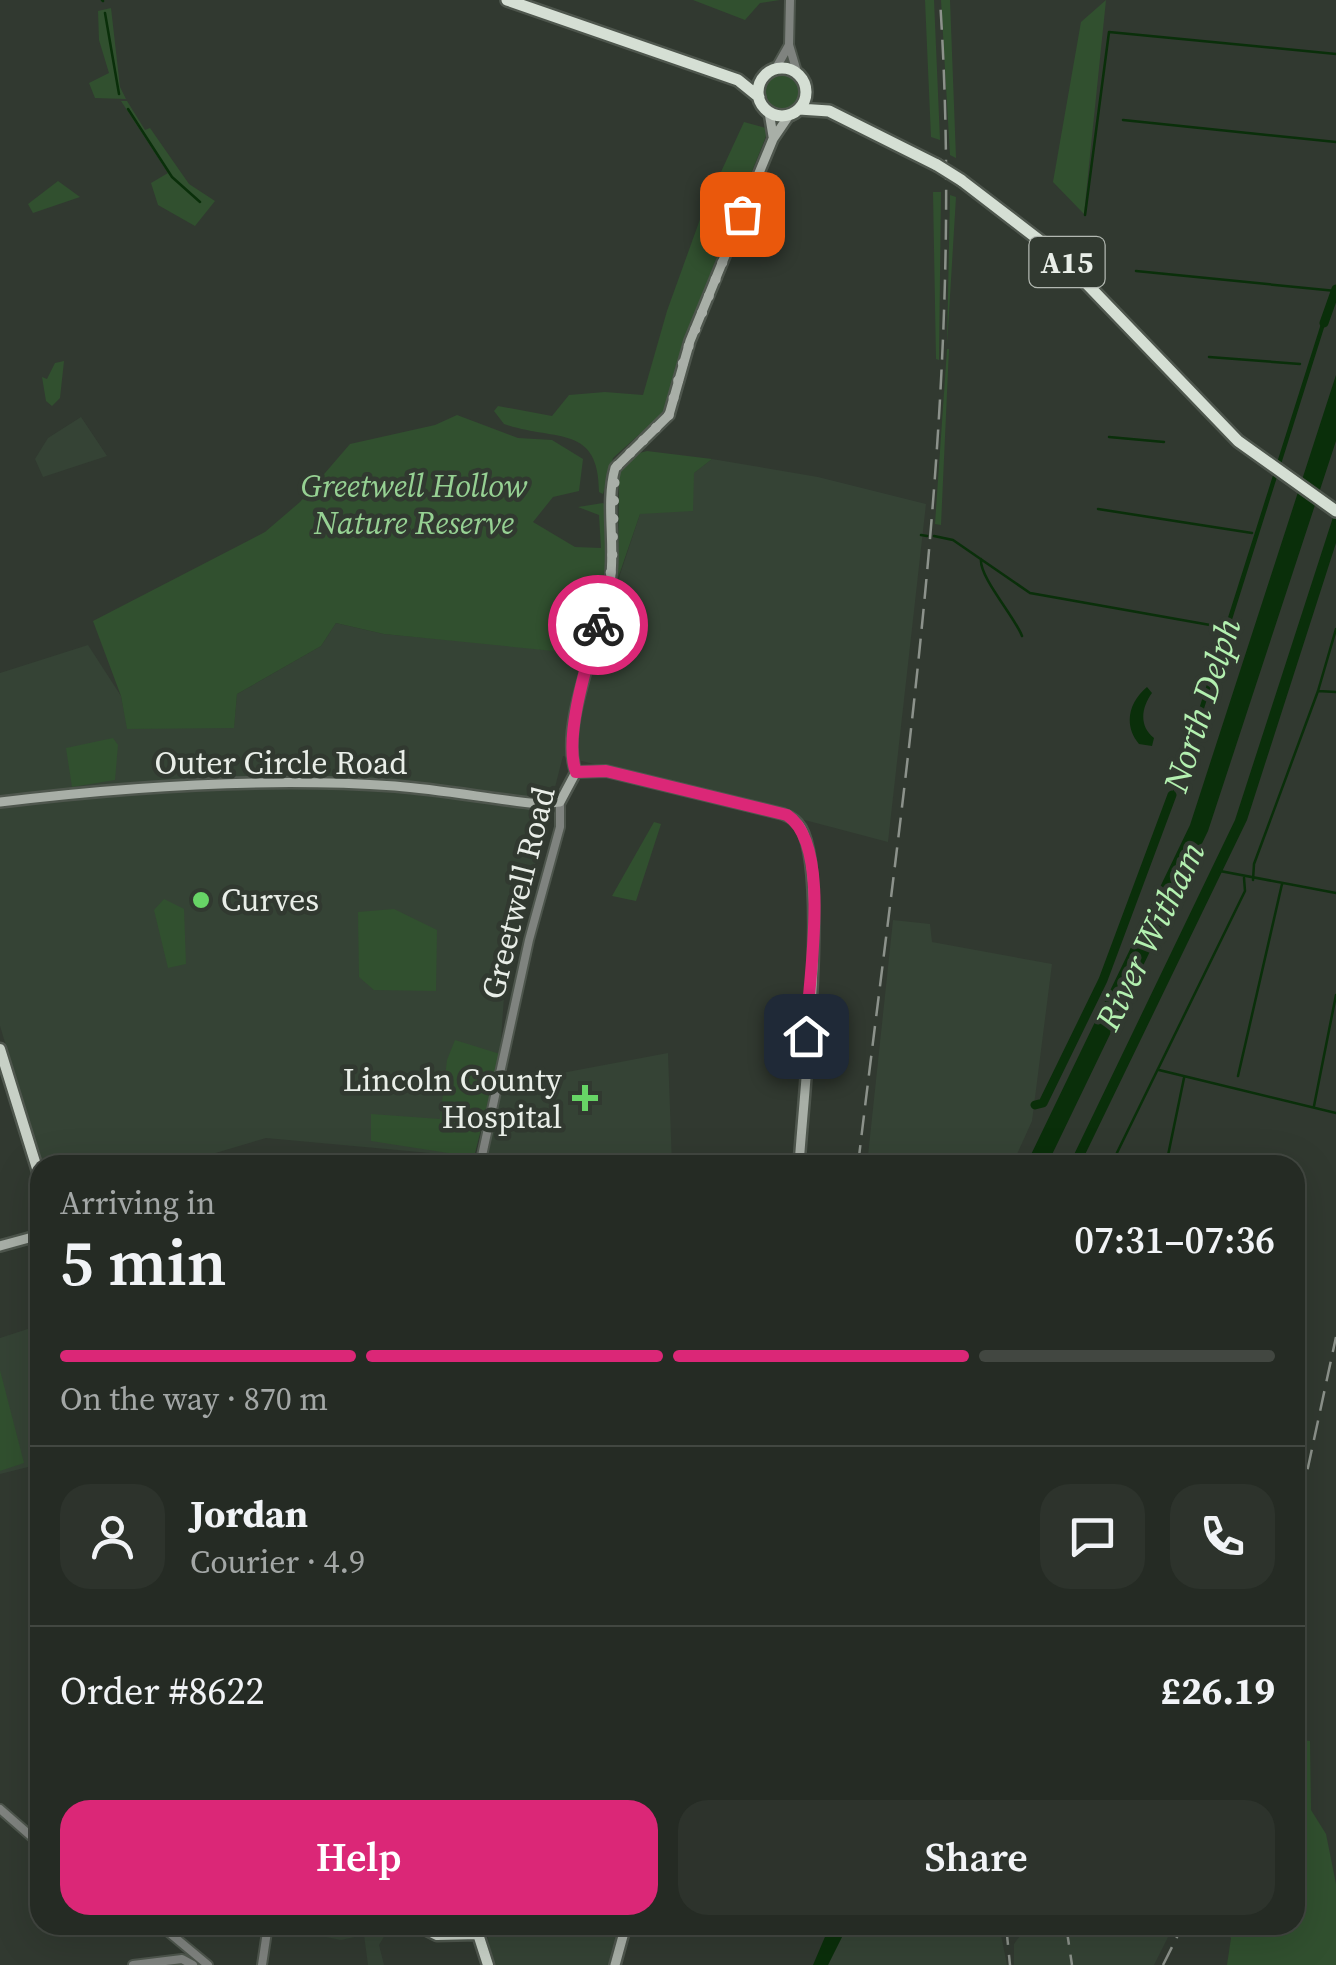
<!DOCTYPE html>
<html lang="en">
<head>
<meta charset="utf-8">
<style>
  :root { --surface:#252b24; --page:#2d332c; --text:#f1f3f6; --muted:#a3a7a6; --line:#424741; --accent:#db2777 }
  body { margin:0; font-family:"Source Serif 4",serif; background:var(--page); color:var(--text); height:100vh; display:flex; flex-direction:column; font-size:38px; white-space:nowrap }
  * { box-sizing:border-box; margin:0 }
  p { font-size:32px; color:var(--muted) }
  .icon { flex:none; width:55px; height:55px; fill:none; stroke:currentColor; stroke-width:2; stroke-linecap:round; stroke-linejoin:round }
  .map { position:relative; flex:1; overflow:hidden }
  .details { position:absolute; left:30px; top:1155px; width:1275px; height:780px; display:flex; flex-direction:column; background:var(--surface); border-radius:30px; box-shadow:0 10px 40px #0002,0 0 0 2px var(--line) }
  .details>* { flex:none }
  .pin { position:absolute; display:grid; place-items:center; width:85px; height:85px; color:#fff; margin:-42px; border-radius:20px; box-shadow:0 5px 15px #0006 }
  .courier { position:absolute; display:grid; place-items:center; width:100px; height:100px; margin:-50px; border:8px solid #db2777; border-radius:50%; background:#fff; color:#222; box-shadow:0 2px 12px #0007 }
  .overview em { font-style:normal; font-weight:600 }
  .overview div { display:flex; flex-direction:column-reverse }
  .overview { display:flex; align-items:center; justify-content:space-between; height:170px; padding:0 30px }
  h1 { font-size:65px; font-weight:600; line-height:75px }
  .bar { display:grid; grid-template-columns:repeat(4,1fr); gap:15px 10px; align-content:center; height:120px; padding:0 30px }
  .bar i { height:12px; border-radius:8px; background:var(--line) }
  .bar .active { background:var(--accent) }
  .bar p { grid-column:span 4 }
  .line { display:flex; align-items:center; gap:25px; padding:0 30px; border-top:2px solid var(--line) }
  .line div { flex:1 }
  .round { display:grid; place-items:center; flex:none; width:105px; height:105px; border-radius:30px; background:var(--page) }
  .button { display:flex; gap:20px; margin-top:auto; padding:20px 30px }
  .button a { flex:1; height:115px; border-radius:30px; background:var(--accent); color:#fff; font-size:40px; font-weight:600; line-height:115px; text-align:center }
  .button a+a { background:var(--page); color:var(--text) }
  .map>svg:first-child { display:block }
</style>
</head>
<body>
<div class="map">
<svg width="1336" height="1965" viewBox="0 0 1336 1965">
  <rect width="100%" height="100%" fill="#313930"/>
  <path fill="#354335" d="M81,417l26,39 -64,21 -8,-18 13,-21z
    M712,459l106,18 108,27 -38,338 -325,-86 -58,226 -5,72 -26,103 -208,-19 -91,27h-133l-42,-139v-353l88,-28 33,51 7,33 106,-4 3,-31 84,-48 15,-23 48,11 210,19 46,-139z
    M893,920l37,4 2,18 120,22 -20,157 -20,44h-145z
    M668,1053l4,112h-189l23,-93 24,7z
    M40,1325v139l-40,10v-136z
    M319,1925h72l-12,20 5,20h-16l-4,-30 -23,5 -25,-5z
    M486,1925h136l-9,40h-121z
    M848,1925h151l8,40h-179z
    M1028,1925h146l-20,40h-140v-21z"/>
  <path fill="#31502f" d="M693,0h87l-20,3 -15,17z
    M925,0h9l6,140 -9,-3z
    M941,0h9l6,158 -6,-3z
    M1106,0l-22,214 -31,-32 28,-160z
    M111,8l9,79 6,12 -31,-1 -6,-15 20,-10 -10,-33 -1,-29z
    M762 92a20 20 0 1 1 40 0a20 20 0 1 1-40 0Z
    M121,101h6l18,29 5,-2 39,56 26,17 -20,25 -37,-21 -7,-22 17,-10z
    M744,122l25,7 -86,213 -20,71 -50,45 -10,36 -4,-2c0,-69 -45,-50 -95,-68l-10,-13 4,-5 54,10 17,-21 36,-3 38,3 24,-84 36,-100z
    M58,181l22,16 -47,16 -5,-9z
    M933,192h8l-2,168 -3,-1z
    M950,195l6,2 -9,149z
    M947,349h2l-8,176 -6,-1z
    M64,361l-4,37 -8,8 -6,-5 -4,-24 5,2 8,-16z
    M457,415l61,23 34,2 31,19 -4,32 -26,6 -20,25 42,25 26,1 -2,-33 -21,-8 25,-4 7,6 -1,66 -25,79 -200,-20 -48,-11 -15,23 -84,48 -3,34 -107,1 -6,-33 -28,-75 172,-89 35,-30 50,-58 85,-19z
    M647,451l65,8 -18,14 -1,38 -53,3 -22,64 1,-106 13,-17z
    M113,738l5,7 -3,35 -43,7 -6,-39z
    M654,822l7,2 -25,77 -24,-5z
    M164,899l20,10 2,55 -18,4 -14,-58z
    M394,909l43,21 -1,61 -62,-1 -15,-13 -1,-65z
    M455,1040l45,14 -26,103 -103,-16v-27l69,5 7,-59z
    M0,1370l24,93 -24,8z
    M1295,1739l15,2 1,69 15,24 10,50v81h-109l4,-27 -10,-13h74z"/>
  <path fill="#0a2f0a" d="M1325,311l4,1 -127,403 -33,89z
    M1336,375v66l-128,390 -161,334h-21l164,-340z
    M1336,508v35l-89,277 -167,345h-11l166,-345z
    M1147,687l5,6c-11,15 -13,33 2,45l-2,8 -13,-2c-16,-19 -10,-42 8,-57z
    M830,1925h18l-20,40h-15z"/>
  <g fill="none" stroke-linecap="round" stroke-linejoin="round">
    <path stroke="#0a2f0a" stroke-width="2.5" d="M102,0l1,1
      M105,13l14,81
      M128,109l44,68 28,25
      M1123,120l213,22
      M1085,215l24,-183 227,22
      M1136,271l200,20
      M1209,357l91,7
      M1109,437l55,5
      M1098,509l154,24
      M921,535l6,1
      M934,536l19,4 77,53 197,35
      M981,559c-2,18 34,58 41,77
      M1318,691l18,1
      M1220,871l116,22
      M1253,880l1,-16 64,-173 18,-62
      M1159,1070l177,43
      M1238,1076l44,-192
      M1314,1106l22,-111
      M1111,1165l134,-274 -1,-13
      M1166,1165l18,-87"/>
    <path stroke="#0a2f0a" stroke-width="9" d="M1324,323l12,-34
      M1035,1105l8,-2 60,-123 69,-185"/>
    <g stroke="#4e564d" stroke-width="12">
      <path id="tertiary" d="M790,0l-1,45 8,27
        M776,68l13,-23
        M480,1165l49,-225 31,-113v-25
        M0,1809l40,35
        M160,1925l48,40
        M133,1965l49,-6 11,6
        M262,1965l6,-40"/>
    </g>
    <g stroke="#4e564d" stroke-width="14">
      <path id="secondary" d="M769,112l4,24
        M576,772l30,-1 177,43c8,3 14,7 18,14 28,47 2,273 -2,337
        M0,802c131,-16 263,-25 395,-16 49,4 96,13 144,18l21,-2 16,-30c-18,-47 27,-139 34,-189 6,-37 -5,-79 5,-115l54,-53 21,-74 83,-202 17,-25
        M0,1246l40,-11
        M615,1965l11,-40"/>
    </g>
    <g stroke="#4e564d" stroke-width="15">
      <path id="primary" d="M0,1049l40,129
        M417,1925l20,10 41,-1 10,31"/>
    </g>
    <g stroke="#4e564d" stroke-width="16">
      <path id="trunk" d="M507,0l231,80 21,17
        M758 92a24 24 0 1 1 48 0a24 24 0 1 1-48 0Z
        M799,109l30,2 108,54
        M961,180l99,76 178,185 98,70"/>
    </g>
    <use href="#tertiary" stroke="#7f837f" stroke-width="8"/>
    <use href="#secondary" stroke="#a8afa7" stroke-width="9"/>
    <use href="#primary" stroke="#c7d0c6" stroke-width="10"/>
    <use href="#trunk" stroke="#d5dfd4" stroke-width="11"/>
    <path stroke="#8c928b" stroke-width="2.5" stroke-dasharray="20 10" stroke-linecap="butt" d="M858,1165c46,-388 108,-774 82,-1165
      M1295,1528l41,-191
      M1006,1925l4,40
      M1066,1925l6,40
      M1163,1965l20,-40"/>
    <g stroke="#4e564d" stroke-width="16" stroke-linecap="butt">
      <path id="trunk-bridge" d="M937,165l24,15"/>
    </g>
    <use href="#trunk-bridge" stroke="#d5dfd4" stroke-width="11"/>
  </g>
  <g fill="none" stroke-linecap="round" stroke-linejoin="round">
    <path stroke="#a9afa8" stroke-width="10" stroke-dasharray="0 18" d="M598,625l14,-58 3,-99 54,-53 16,-60 57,-141"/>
    <path stroke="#db2777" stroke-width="12" d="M598,625c-10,35 -35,113 -22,147l30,-1 181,44c47,31 20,170 19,221"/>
  </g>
  <g fill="#67d466" stroke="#313930" stroke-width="4">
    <circle cx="201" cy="900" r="10"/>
    <path d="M580 1083h10v10h10v10h-10v10h-10v-10h-10v-10h10z"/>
  </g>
  <g text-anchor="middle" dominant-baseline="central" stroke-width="9" stroke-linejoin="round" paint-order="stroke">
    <rect fill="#313930" stroke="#b2b8b1" stroke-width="2.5" x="1029.5" y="237" width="75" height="50" rx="8"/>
    <g font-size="30" font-weight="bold" fill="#e9eee8">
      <text x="1067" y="262">A15</text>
    </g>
    <g font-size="32" font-style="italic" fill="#96d193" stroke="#313930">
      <text x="414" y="486">Greetwell Hollow<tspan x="414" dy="37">Nature Reserve</tspan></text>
    </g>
    <g font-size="32" fill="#e9eee8" stroke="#313930">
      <text x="281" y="763">Outer Circle Road</text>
      <text transform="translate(518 893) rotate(-76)">Greetwell Road</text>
    </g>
    <g font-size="32" fill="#e9eee8" stroke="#313930" text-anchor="start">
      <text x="221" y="900">Curves</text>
      <text x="562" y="1080" text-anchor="end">Lincoln County<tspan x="562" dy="37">Hospital</tspan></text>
    </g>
    <g font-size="35" font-style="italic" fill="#b3f0b0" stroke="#313930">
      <text transform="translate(1202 705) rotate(-72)">North Delph</text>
      <text transform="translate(1150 936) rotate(-64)">River Witham</text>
    </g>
  </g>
</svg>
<div class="pin" style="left:742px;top:214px;background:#ea580c"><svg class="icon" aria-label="bag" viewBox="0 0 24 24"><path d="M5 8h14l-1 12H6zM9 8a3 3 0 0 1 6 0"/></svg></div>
<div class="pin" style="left:806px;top:1036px;background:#1f2937"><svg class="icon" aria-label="home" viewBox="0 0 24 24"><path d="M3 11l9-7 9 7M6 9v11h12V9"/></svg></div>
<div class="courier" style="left:598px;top:625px"><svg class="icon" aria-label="bike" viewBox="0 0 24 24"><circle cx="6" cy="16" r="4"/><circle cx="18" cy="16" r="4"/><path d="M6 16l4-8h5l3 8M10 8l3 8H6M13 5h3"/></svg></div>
<section class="details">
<div class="overview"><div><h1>5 min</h1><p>Arriving in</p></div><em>07:31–07:36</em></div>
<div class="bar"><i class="active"></i><i class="active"></i><i class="active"></i><i></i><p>On the way · 870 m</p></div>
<div class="line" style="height:180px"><a class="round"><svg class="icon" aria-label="person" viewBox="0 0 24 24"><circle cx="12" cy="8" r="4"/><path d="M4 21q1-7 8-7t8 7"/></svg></a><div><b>Jordan</b><p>Courier · 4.9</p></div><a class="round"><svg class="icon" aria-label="chat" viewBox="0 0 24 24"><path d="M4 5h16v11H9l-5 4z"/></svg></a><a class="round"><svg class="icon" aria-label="phone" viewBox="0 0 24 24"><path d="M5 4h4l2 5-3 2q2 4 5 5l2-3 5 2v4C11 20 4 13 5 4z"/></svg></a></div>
<div class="line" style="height:130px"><div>Order #8622</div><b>£26.19</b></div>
<div class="button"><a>Help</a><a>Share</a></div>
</section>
</div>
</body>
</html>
